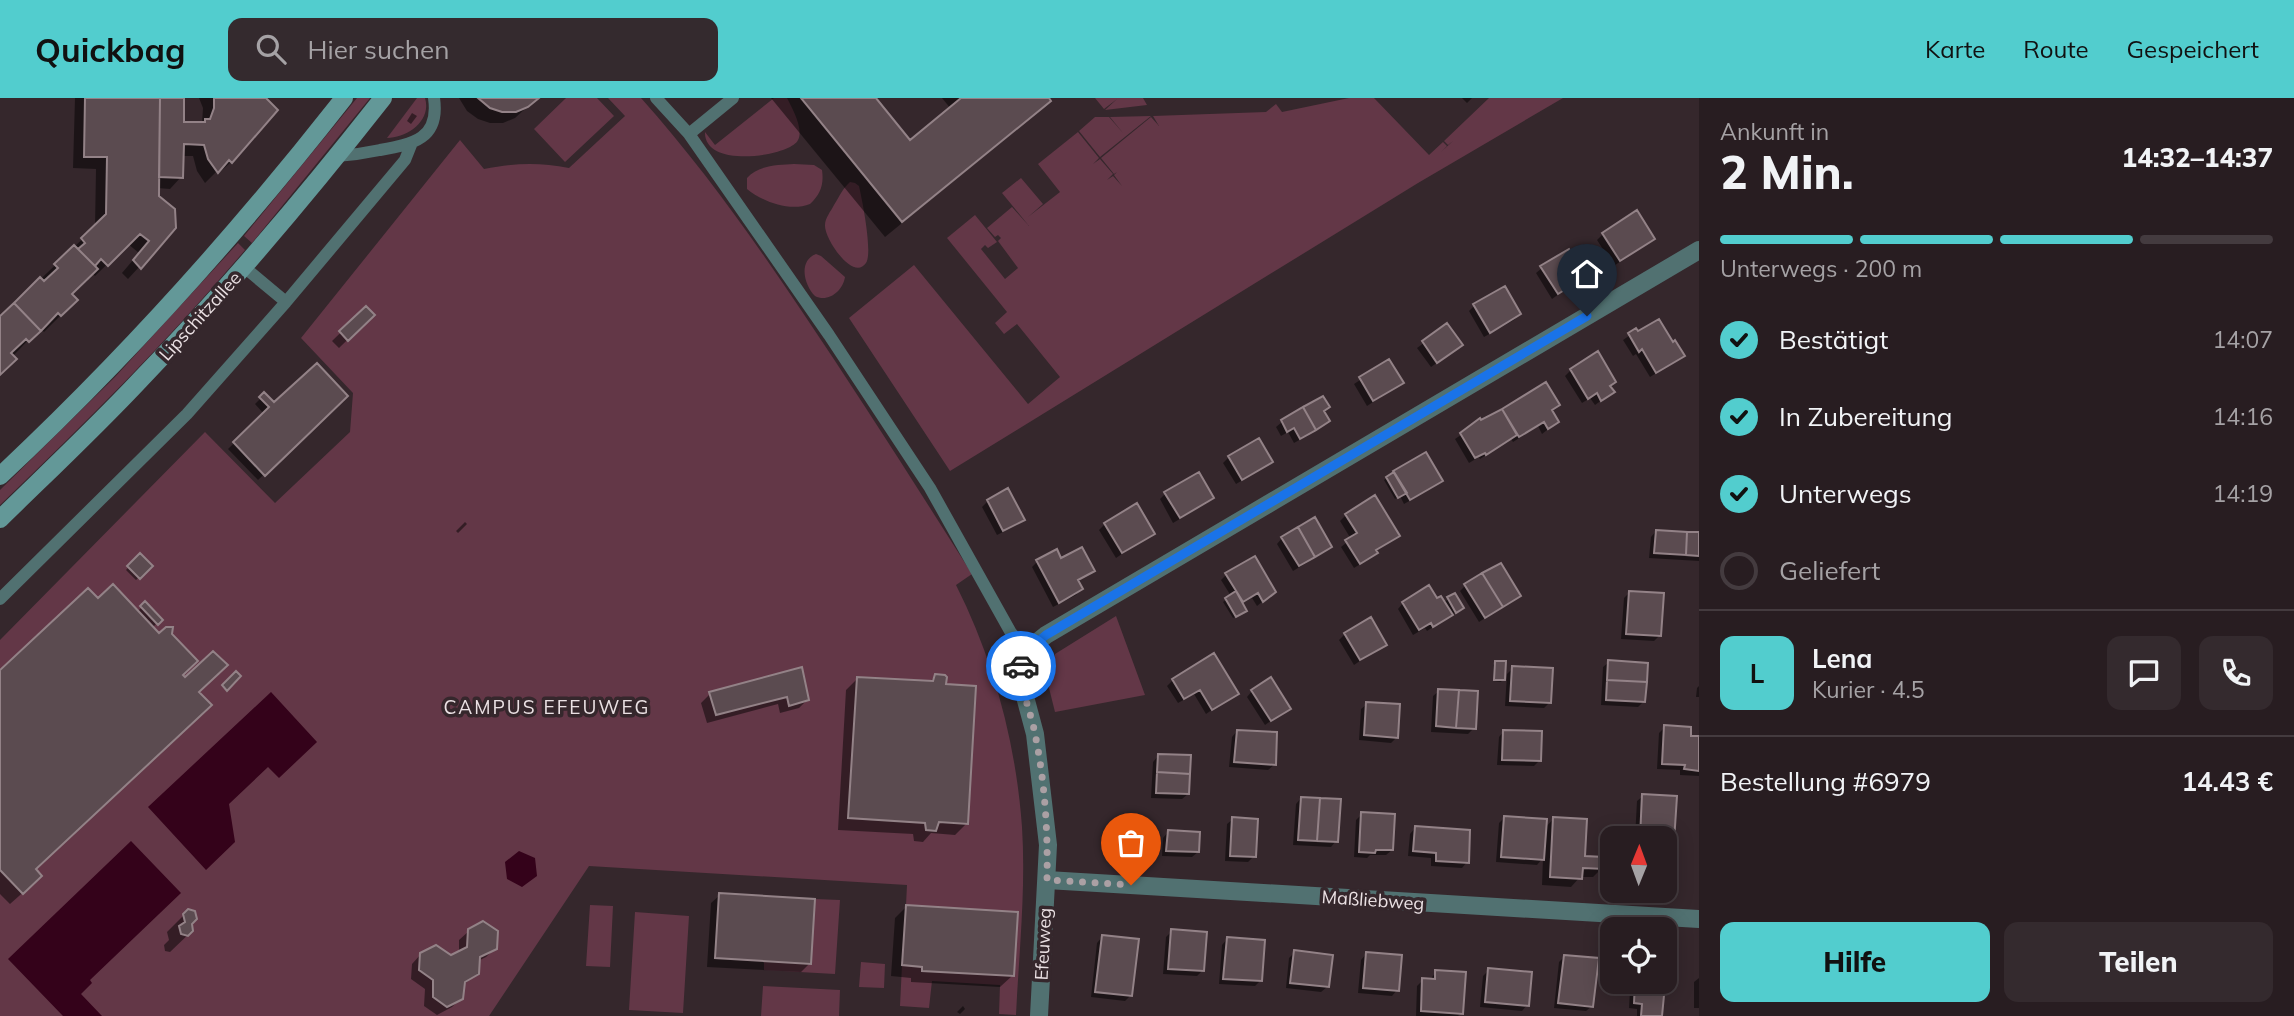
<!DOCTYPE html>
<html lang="de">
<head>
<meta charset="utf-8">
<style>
  :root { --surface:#281d21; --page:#342a2e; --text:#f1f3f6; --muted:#a5a2a5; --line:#443b3f; --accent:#52cdce }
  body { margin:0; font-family:Mulish,sans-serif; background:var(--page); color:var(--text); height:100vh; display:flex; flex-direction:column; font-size:26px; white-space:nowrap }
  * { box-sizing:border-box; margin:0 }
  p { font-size:23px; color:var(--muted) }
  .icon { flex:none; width:38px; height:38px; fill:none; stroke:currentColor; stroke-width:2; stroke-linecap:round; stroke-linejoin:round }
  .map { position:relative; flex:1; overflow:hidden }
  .side { display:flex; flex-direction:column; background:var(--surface); width:595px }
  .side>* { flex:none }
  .needle { width:46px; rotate:1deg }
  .fabs { position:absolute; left:1600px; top:728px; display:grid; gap:14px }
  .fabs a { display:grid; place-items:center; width:77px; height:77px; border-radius:14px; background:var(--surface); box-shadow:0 4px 18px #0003,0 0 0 2px var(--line); font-size:35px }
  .pin { position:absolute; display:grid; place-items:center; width:60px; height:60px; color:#fff; margin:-72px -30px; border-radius:50% 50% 50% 0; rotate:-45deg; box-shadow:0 0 7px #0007 }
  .pin .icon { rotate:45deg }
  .courier { position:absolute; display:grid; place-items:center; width:70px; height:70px; margin:-35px; border:5px solid #1a73e8; border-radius:50%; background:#fff; color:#222; box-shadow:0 2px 9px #0007 }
  .head em { font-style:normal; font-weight:800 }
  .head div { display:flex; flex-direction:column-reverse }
  .head { display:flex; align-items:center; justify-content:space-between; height:119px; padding:0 21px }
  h1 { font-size:46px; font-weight:800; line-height:52px }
  .bar { display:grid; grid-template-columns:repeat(4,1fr); gap:10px 7px; align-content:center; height:84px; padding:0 21px }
  .bar i { height:9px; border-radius:5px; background:var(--line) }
  .bar .selected { background:var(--accent) }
  .bar p { grid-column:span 4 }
  .line { display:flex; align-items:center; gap:18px; padding:0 21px; border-top:2px solid var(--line) }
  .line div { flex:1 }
  .round { display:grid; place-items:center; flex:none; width:74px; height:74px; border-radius:14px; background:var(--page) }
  ol { padding:0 21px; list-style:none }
  li { display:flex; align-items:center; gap:21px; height:77px }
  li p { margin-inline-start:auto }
  li .icon { padding:7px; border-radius:50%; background:var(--accent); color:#111; stroke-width:4 }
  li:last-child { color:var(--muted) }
  li i { width:38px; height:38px; border:4px solid var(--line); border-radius:50% }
  .action { display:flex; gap:14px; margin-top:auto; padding:14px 21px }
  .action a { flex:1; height:80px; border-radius:14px; background:var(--accent); color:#111; font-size:28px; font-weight:800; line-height:80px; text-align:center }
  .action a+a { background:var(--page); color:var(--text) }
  header { display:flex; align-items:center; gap:42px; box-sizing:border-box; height:98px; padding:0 35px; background:var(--accent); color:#111 }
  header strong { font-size:33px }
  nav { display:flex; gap:38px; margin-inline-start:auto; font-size:24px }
  .search { width:490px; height:63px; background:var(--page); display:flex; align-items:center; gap:18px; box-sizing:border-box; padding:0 24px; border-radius:14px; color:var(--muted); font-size:26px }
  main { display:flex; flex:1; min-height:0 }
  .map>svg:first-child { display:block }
</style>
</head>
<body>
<header>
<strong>Quickbag</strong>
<div class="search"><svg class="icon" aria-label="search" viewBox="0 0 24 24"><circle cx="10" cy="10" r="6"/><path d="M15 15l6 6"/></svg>Hier suchen</div>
<nav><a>Karte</a><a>Route</a><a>Gespeichert</a></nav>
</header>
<main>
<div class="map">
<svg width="1699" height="918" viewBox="0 0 1699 918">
  <rect width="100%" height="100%" fill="#35272c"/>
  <path fill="#633747" d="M357,0h13l-118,145 -8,-7z
    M417,0h8c7,23 -18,40 -38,40z
    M566,0h31l17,18 -49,46 -31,-33z
    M608,0h33c59,66 111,139 160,212 59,87 115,176 171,264l-16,11c38,75 60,159 66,242 4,62 -3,126 -6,188l-17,-1 1,-29 -68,-4 -3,27 -29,-2 2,-41 20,2v4l92,5 4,-64 -112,-7 1,-20 -318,-19 -100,150h-489v-376l205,-208 70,71 75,-71 3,-39 -52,-55 159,-198 24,29c30,-6 55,-7 85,-1l56,-52z
    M774,0h13c5,10 17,31 11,42 -7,16 -94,30 -93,-8l10,13z
    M1095,0h48l4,7 -42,5 12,-11 -13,10z
    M1349,0h25l55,57 14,-13 4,4 -6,6 12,-11 -5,4 -4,-4 45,-43h74l-145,85 -468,288 -101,-153 65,-53 114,139 32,-27 -43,-53 -13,10 -9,-11 12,-11 -60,-74 28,-23 22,27 -9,6 -3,-3 -4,4 24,30 13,-11 -20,-27 3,-3 -3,-3 -3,2 -8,-9 25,-21 17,19 -27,-33 19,-15 22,26 -15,13 32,-25 -22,-28 40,-32 21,26 -6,6 7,-5 13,15 -6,6 6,-4 9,10 -8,-11 3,-3 -3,2 -13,-16 50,-41 8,9 -6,-10 113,-4 10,-8 6,8z
    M1151,18l-51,41 -21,-26 16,-14h14l14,16 -13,-16z
    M794,66l20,1 8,5c2,14 -1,24 -12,34 -20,8 -47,-2 -63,-15v-11c11,-13 31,-13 47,-14z
    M850,84l5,1 4,3c3,13 14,67 7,77 -13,19 -42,-25 -41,-38 0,-7 6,-14 9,-20 5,-8 9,-17 16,-23z
    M238,145l7,7c-76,90 -160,173 -245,255v-15l115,-113z
    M816,156l5,2 24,21c-2,14 -17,26 -30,19 -11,-11 -17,-35 1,-42z
    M1116,518l29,79 -90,17 -6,-24 6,-34z
    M815,801l25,1 -5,74 -71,-4v-8l47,2z
    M590,807l23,1 -3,61 -24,-1z
    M635,814l54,4 -6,97 -54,-3z
    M861,864l24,2 -1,24 -25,-1z
    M763,888l77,4 -1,26h-78z"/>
  <path fill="#34021a" d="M271,594l46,50 -38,36 -11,-11 -39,37 6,38 -29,28 -58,-63z
    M131,743l50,52 -91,87 2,3 -11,11 21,22h-39l-55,-57z
    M519,753l16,7 2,18 -15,11 -15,-8 -2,-17z"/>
  <path fill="#0007" d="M75,0h108l-1,26h20l1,-16 -4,-10h65l-33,64 -12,11 -2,-2 -12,12 -8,-12 -4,-15h-11l-1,21 -11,12 -13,-1v9l17,30 -35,40 -11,12 -6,-6 17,-20 -11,-9 -33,32 -3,-3 -22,21 6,6 -32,32 -4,-4 -28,29 -12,16v-55l95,-91 1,-58 -23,-1z
    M459,0h78l-22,20 -12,5h-13l-12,-4 -11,-8z
    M771,0h103l36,44 41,-33 -9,-11h105l2,3 -17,16 -147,120z
    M1462,0h10l-5,5z
    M412,15l5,3 -6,8 -4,-3z
    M1603,136l50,4 -39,28 -17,-26z
    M1542,170l42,8 -32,23 -16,-26z
    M1474,208l45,8 -5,6 -30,17 -15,-26z
    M366,210l7,7 -34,33 -7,-7z
    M1447,228l14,19 -30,22 -14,-19z
    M1636,233l47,25 -33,21 -14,-23 -3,2 -10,-16z
    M1389,263l13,22 -35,23 -13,-22z
    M1571,272l38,17 4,5 -18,13 -5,-7 -8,5 -17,-27z
    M1546,287l12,20 -7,7 6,10 -15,12 -4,-8 -25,16 -2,-3 -31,20 -1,-2 -10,6 -14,-24 25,-17z
    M264,297l10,10 72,-9 -88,84 -30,-31 36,-35 -9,-10z
    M1323,300l-1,13 -14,24 -14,8 -6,-11 -7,4 -5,-9 6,-5z
    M1229,359l42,5 -6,5 -29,17 -13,-21z
    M1387,380l54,2 -6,6 -31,18 -4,-8 -5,3 -11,-19z
    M1007,393l16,28 -6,6 -20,10 -15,-28 6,-6z
    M1165,396l47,3 -5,6 -34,20 -13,-24z
    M1346,417l51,21 -22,15 -5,7 -16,10 -13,-21 10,-8 -11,-18z
    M465,424l2,2 -9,9 -2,-2z
    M1105,426l48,9 -37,25 -17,-28z
    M1656,433l43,3v27l-50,-3 2,-21z
    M1282,440l48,8 -5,6 -32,19 -16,-27z
    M140,457l11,11 -15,14 -10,-10z
    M1037,464l56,9 -16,11 4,7 -5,6 -23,12 -21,-40z
    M1226,477l48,17 -17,14 -5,-8 -11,6 2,9 -10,5 -10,-16 8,-6 -10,-16z
    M1466,487l53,11 -40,26 -19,-31z
    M1629,495l31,42 -6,6 -33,-2 3,-41z
    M1454,497l5,15 -32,21 -2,-3 -12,7 -15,-26 5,-6 33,-2 7,2z
    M97,503l40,11 8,-8 15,16 -8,8 29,47 16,17 -163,177 -6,19 -18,16 -10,-10v-222z
    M1345,536l40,10 -31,21 -15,-25z
    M1496,564l7,17 -2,3 -8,-1v-16z
    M1609,564l35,39 -6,6 -37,-2 2,-38z
    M1513,570l37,34 -6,6 -39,-2 2,-32z
    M801,572l7,29 -9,9 -19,5 -2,-9 -71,19 -6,-20 9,-9z
    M936,578l31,147 -12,12 -24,-2 -8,9 -9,-1 -1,-7 -75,-4 8,-140 12,-12 71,4z
    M1173,582l63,13 -30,21 -12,-20 -16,9 -11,-17z
    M1699,588v11h-3l1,-9z
    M1252,593l37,17 -24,17 -18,-28z
    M1439,593l35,37 -6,6 -37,-2 2,-36z
    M1367,606l30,33 -6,6 -32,-3 2,-31z
    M1665,629l24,10 10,1v38l-19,-1v-5l-23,-1 2,-36z
    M1237,633l37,34 -6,5 -39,-3 3,-30z
    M1504,633l35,30 -5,5 -37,-1 2,-28z
    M1158,658l30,38 -6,5 -31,-1 2,-36z
    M1643,698l29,45 -6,6h-2v-9h-29l2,-37z
    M1301,700l35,43 -5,6 -38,-2 3,-41z
    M1362,716l30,36 -6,5h-16l-3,3 -13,-1 2,-37z
    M1504,720l41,10 9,-10 29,39 19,11 -9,9h-13l-9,10 -29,-2 1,-27 -6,7 -41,-3 3,-39z
    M1233,721l21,37 -6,6 -23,-1 2,-37z
    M1415,730l52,34 -5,6 -31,-2v-8l-23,-2 2,-22z
    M1168,734l30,20 -6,5 -30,-1 1,-18z
    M720,797l90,68 -9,9 -94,-5 4,-64z
    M906,809l106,69 -12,11 -89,-5v-4l-20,-2 4,-58z
    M188,813l4,20 -22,21 -5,-1 -1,-6 5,-5 -2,-8z
    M469,833l26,17 -9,9 -8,4v12l-15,12 -2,13 -9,9 -15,8 -13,-9 1,-17 -14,-10 1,-15 9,-10 30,3 8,-4v-13z
    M1172,833l30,40 -5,5 -34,-2 3,-37z
    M1102,839l29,58 -6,6 -34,-4 6,-54z
    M1227,841l33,42 -5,5 -36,-2 3,-39z
    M1295,854l32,35 -6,5 -35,-4 3,-30z
    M1366,856l31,36 -5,6 -34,-3 3,-33z
    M1564,859l28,49 -6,5 -32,-3 5,-46z
    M1489,872l38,35 -5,6 -42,-4 3,-31z
    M1436,874l25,41 -3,3h-42l1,-30 6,-6h7z
    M1699,880v30h-5v-26z
    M1636,886l24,32h-23v-7l-8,-1 1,-18z
    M963,908l2,3 -5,5 -3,-2z"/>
  <path fill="#5b4b50" stroke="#938287" stroke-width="2" d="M85,0h75l-1,98 16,13 1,19 -35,41 -8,-9 16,-19 -9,-7 -32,32 -7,-7 -6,7 -17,-17 7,-6 -4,-5 25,-24 1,-57h-23z
    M160,0h24v24h21v-3h5l4,-11v-10h52l12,12 -46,53 -3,-3 -11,13 -10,-14 -4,-14 -20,-1 -1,34 -24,-1z
    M478,0h61l-11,9 -12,5h-14l-12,-4z
    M801,0h75l34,42 51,-42h88l2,3 -149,121z
    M1637,112l18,29 -35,22 -18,-28z
    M74,147l24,24 -26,25 6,6 -17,16 -3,-3 -17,18 -27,-28 26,-26 4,4 14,-13 -4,-4z
    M1569,151l18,27 -29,18 -18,-28z
    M1505,188l16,28 -31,19 -17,-29z
    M14,205l27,28 -12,11 -3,-3 -15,14 6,6 -17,16v-59z
    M366,208l9,9 -27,26 -9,-10z
    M1659,221l14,23 2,-2 10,16 -29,17 -14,-24 -3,3 -11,-19 8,-5 2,3z
    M1447,225l16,22 -26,18 -15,-22z
    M1598,253l18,31 -6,4 5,6 -14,9 -4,-8 -9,6 -18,-30z
    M1389,261l15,24 -31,18 -14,-24z
    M317,265l31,33 -83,80 -32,-34 36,-35 -10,-10 5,-5 10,10z
    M1546,284l14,23 -8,5 7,12 -11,7 -4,-7 -25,15 -17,-28z
    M1323,298l7,11 -6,4 6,10 -14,9 -13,-23z
    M1303,309l13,23 -16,9 -6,-11 -7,4 -6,-12z
    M1502,311l15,26 -31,20 -1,-2 -10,5 -15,-25 20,-15 1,2z
    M1259,340l14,24 -31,18 -14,-24z
    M1426,354l17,29 -33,19 -17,-29z
    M1199,374l15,26 -34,20 -16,-26z
    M1394,374l13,21 -9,5 -12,-21z
    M1008,390l17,32 -22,11 -16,-31z
    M1375,397l25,41 -24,14 2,3 -18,11 -15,-24 12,-7 -12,-19z
    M1137,405l18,31 -33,19 -18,-30z
    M1315,419l17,30 -17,10 -17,-30z
    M1298,429l17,30 -16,9 -18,-29z
    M1656,432l31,2 -1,23 -32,-2z
    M1687,434h12v24l-13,-1z
    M1082,449l13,24 -17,9 5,9 -24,14 -23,-43 21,-11 4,9z
    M140,455l13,13 -13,13 -13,-13z
    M1255,458l21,36 -13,10 -5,-9 -15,9 -18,-29z
    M1501,465l20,33 -18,11 -21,-34z
    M1482,475l21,34 -18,11 -21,-34z
    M113,486l46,49 7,-6h7l-1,7 26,27 -15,14 2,2 28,-26 15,14 -29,27 13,13 -176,164 6,7 -19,18 -23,-24v-200l88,-82 10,10z
    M1429,487l8,13 4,-2 12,19 -20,12 -2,-4 -12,7 -17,-28z
    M1236,493l11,20 -11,6 -11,-19z
    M1629,493l35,2 -3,43 -35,-2z
    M1455,495l9,15 -8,5 -9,-16z
    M145,503l18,19 -5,5 -18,-19z
    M1371,519l16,28 -27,15 -16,-27z
    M1214,555l25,41 -27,16 -12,-20 -16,9 -12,-20z
    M1608,562l40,3 -1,19 -40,-2z
    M1495,563h11l-1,19h-11z
    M1512,568l41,2 -2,35 -41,-2z
    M802,569l7,33 -20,6 -2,-9 -71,18 -7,-23z
    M236,573l5,5 -14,15 -5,-6z
    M935,576l10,1 2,2 -1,7 30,2 -8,138 -29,-2 -3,9 -10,-1 -1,-7 -77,-5 9,-141 76,4z
    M1271,579l20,32 -20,12 -20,-31z
    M1607,582l40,2 -2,20 -39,-2z
    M1438,591l21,1 -3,38 -20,-2z
    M1459,592l19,1 -2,38 -20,-1z
    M1366,604l34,2 -2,34 -34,-3z
    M1664,627l27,2v9h8v35l-15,-2 1,-4 -23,-1z
    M1237,632l40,2 -1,33 -42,-3z
    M1503,632l39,1 -1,30 -39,-1z
    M1158,656l33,1 -1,19 -33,-2z
    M1157,674l33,2 -1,20 -33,-1z
    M1642,696l35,2 -3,46h-10v-4h-24z
    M1301,699l19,1 -3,43 -19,-1z
    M1320,700l21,1 -3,43 -21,-1z
    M1361,714l34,2 -2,36h-17l-1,3 -16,-1z
    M1504,718l43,3 -3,41 -43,-3z
    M1232,719l26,2 -2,38 -26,-1z
    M1553,719l34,2 -2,37 19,1v12l-21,-1 -1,11 -32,-2z
    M1415,728l55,4 -1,33 -33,-2v-8l-23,-2z
    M1168,732l32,2 -1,20 -33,-1z
    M719,795l96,6 -4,65 -96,-6z
    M906,807l112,7 -4,64 -92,-5v-4l-20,-2z
    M188,811l7,2 2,8 -5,5 1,7 -5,5 -7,-2 -2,-8 6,-4 -2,-8z
    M483,823l15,10 -1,18 -17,8 -1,17 -14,8 -2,17 -16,8 -14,-10v-17l-14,-10 1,-17 16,-8 15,10 16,-8 1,-18z
    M1171,831l36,3 -3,39 -36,-2z
    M1102,837l37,4 -7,57 -37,-4z
    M1227,839l38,3 -3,41 -39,-2z
    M1294,852l39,5 -4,32 -39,-4z
    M1366,854l36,3 -3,36 -36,-3z
    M1564,857l35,3 -6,49 -35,-4z
    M1488,870l44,4 -3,34 -44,-4z
    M1435,872l31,2 -3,42 -42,-3 1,-33 13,1z
    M1635,884l30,3 -3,31h-21l1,-12 -8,-1z"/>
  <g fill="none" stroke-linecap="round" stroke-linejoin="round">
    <path stroke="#517171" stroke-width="12" d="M656,0l33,36 140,201 101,153 80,143 15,21
      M689,36l44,-36
      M337,58c15,-1 29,-3 43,-6 33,-6 60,-11 54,-52
      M244,169l42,35
      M0,501l187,-185 99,-112 119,-142 6,-15"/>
    <path stroke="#517171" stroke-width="18" d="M1047,782l652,39
      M1039,918l9,-171 -13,-111 -15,-56 1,-17 4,-9 21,-17 653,-385"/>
    <path stroke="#639898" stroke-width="18" d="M0,378c125,-117 239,-244 344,-378
      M0,421c47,-46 95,-91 140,-139 86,-89 166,-184 243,-282"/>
  </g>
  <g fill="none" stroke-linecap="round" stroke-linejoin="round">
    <path stroke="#aba0a4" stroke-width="7" stroke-dasharray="0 12.6" d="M1021,568c-1,23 10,46 14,68 10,48 13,98 12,146l84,5"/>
    <path stroke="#1a73e8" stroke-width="9" d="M1021,568l4,-14 21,-17 541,-319"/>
  </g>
  <g text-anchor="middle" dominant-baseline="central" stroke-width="7" stroke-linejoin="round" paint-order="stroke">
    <g font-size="18" fill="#ebe1e4" stroke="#35272c">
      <text transform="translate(200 218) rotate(-48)">Lipschitzallee</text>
      <text transform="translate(1373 802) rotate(4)">Maßliebweg</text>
      <text transform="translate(1043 846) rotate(-87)">Efeuweg</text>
    </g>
    <g font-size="19" letter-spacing="2" fill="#ebe1e4" stroke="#35272c">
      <text x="547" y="609">CAMPUS EFEUWEG</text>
    </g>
  </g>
</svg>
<div class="fabs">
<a><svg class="needle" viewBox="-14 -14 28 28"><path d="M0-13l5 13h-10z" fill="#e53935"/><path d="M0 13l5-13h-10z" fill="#a5a2a5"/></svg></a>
<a><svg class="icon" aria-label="locate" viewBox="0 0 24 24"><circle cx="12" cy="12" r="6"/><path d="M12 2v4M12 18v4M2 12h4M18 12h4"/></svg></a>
</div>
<div class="pin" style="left:1131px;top:787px;background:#ea580c"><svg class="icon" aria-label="bag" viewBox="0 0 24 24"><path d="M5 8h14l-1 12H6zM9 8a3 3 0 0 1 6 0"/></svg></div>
<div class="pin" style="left:1587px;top:218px;background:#1f2937"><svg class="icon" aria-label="home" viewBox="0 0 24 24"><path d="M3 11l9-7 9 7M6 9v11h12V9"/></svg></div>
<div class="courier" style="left:1021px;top:568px"><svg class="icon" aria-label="car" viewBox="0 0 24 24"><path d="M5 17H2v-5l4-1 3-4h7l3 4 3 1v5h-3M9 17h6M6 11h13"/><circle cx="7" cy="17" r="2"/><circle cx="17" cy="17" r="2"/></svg></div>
</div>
<section class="side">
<div class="head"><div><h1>2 Min.</h1><p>Ankunft in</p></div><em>14:32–14:37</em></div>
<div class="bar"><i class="selected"></i><i class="selected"></i><i class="selected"></i><i></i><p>Unterwegs · 200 m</p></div>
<ol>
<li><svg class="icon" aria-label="check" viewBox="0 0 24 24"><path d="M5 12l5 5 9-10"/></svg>Bestätigt<p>14:07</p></li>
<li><svg class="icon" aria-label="check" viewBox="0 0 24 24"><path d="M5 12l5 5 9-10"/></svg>In Zubereitung<p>14:16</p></li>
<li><svg class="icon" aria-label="check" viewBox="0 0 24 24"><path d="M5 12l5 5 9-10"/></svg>Unterwegs<p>14:19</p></li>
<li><i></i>Geliefert</li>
</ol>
<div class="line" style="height:126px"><b class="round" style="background:var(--accent);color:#111">L</b><div><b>Lena</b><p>Kurier · 4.5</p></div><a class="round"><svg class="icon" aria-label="chat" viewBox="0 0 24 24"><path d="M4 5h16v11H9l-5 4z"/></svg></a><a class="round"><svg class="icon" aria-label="phone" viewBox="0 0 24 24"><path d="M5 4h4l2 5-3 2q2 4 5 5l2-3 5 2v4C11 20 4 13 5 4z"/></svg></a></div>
<div class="line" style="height:91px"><div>Bestellung #6979</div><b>14.43 €</b></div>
<div class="action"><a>Hilfe</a><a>Teilen</a></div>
</section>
</main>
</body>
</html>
